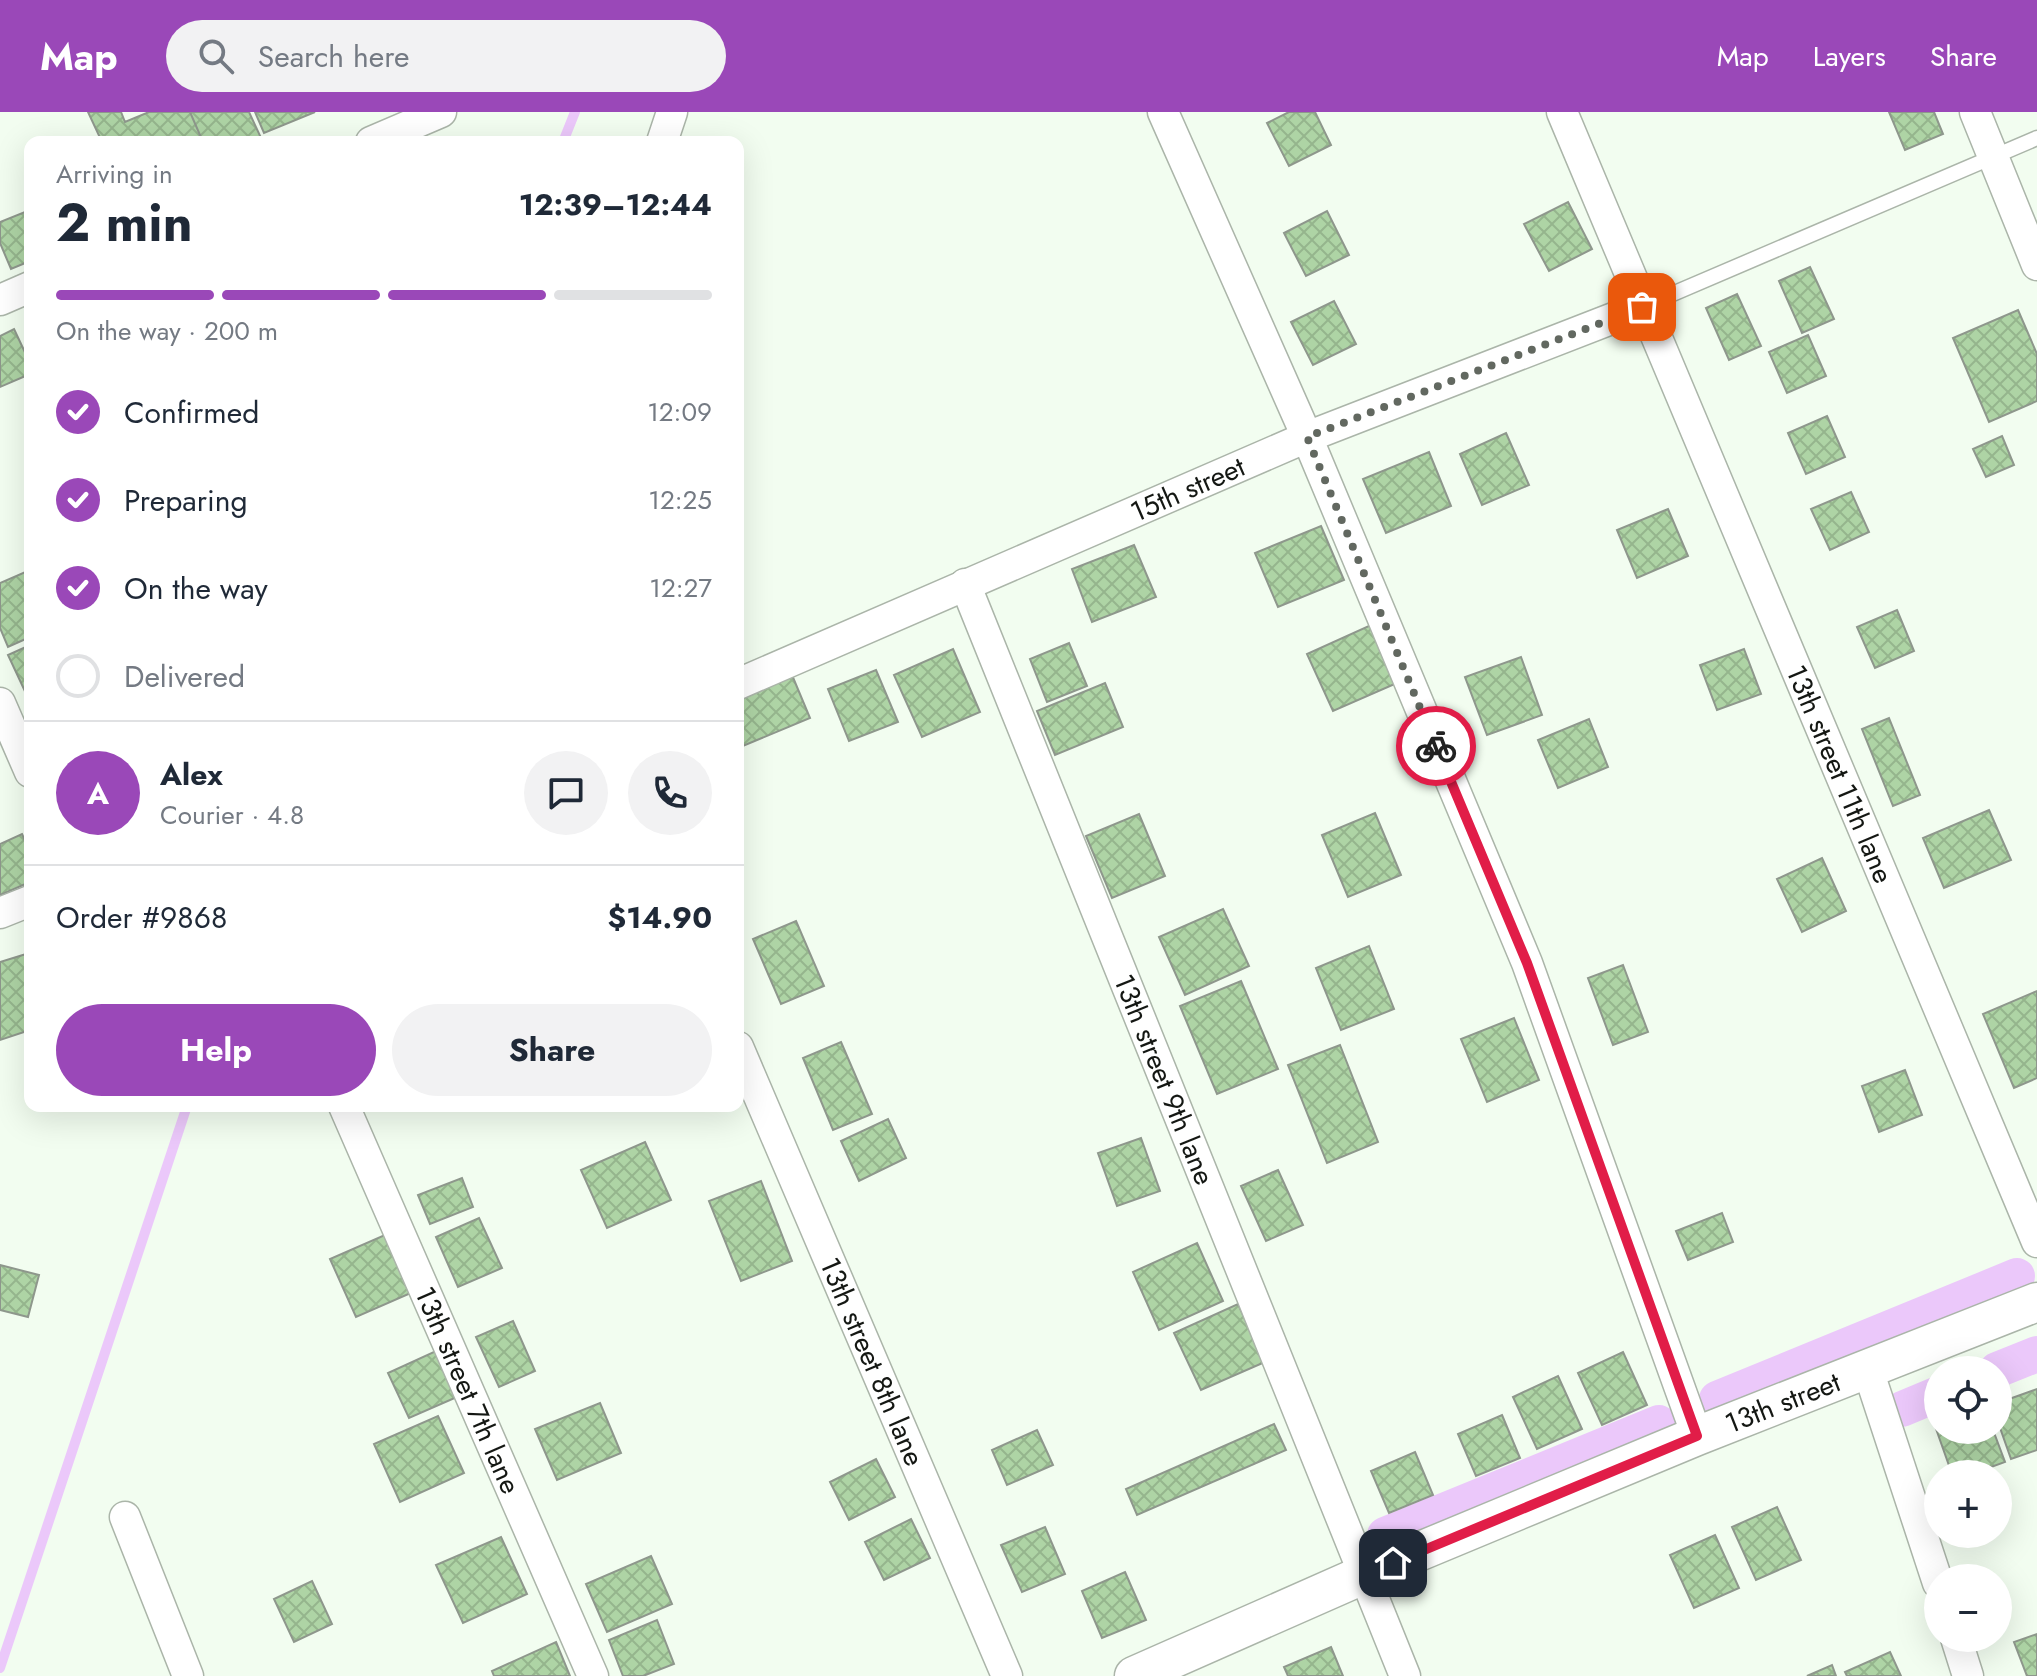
<!DOCTYPE html>
<html lang="en">
<head>
<meta charset="utf-8">
<style>
  :root { --surface:#fff; --page:#f2f2f3; --text:#1f2937; --muted:#747a83; --line:#e0e1e3; --accent:#9a48b8 }
  body { margin:0; font-family:Jost,sans-serif; background:var(--page); color:var(--text); height:100vh; display:flex; flex-direction:column; font-size:30px; white-space:nowrap }
  * { box-sizing:border-box; margin:0 }
  p { font-size:26px; color:var(--muted) }
  .icon { flex:none; width:44px; height:44px; fill:none; stroke:currentColor; stroke-width:2; stroke-linecap:round; stroke-linejoin:round }
  .map { position:relative; flex:1; overflow:hidden }
  .details { position:absolute; left:24px; top:24px; width:720px; height:976px; display:flex; flex-direction:column; background:var(--surface); border-radius:16px; box-shadow:0 8px 32px #0002 }
  .details>* { flex:none }
  .fabs { position:absolute; left:1924px; top:1244px; display:grid; gap:16px }
  .fabs a { display:grid; place-items:center; width:88px; height:88px; border-radius:50%; background:var(--surface); box-shadow:0 8px 32px #0002; font-size:40px }
  .pin { position:absolute; display:grid; place-items:center; width:68px; height:68px; color:#fff; margin:-34px; border-radius:16px; box-shadow:0 4px 12px #0006 }
  .courier { position:absolute; display:grid; place-items:center; width:80px; height:80px; margin:-40px; border:6px solid #e11d48; border-radius:50%; background:#fff; color:#222; box-shadow:0 2px 10px #0007 }
  .headline em { font-style:normal; font-weight:700 }
  .headline div { display:flex; flex-direction:column-reverse }
  .headline { display:flex; align-items:center; justify-content:space-between; height:136px; padding:0 32px }
  h1 { font-size:52px; font-weight:700; line-height:60px }
  .bar { display:grid; grid-template-columns:repeat(4,1fr); gap:12px 8px; align-content:center; height:96px; padding:0 32px }
  .bar i { height:10px; border-radius:6px; background:var(--line) }
  .bar .current { background:var(--accent) }
  .bar p { grid-column:span 4 }
  .line { display:flex; align-items:center; gap:20px; padding:0 32px; border-top:2px solid var(--line) }
  .line div { flex:1 }
  .round { display:grid; place-items:center; flex:none; width:84px; height:84px; border-radius:42px; background:var(--page) }
  ol { padding:0 32px; list-style:none }
  li { display:flex; align-items:center; gap:24px; height:88px }
  li p { margin-inline-start:auto }
  li .icon { padding:8px; border-radius:50%; background:var(--accent); color:#fff; stroke-width:4 }
  li:last-child { color:var(--muted) }
  li i { width:44px; height:44px; border:4px solid var(--line); border-radius:50% }
  .button { display:flex; gap:16px; margin-top:auto; padding:16px 32px }
  .button a { flex:1; height:92px; border-radius:48px; background:var(--accent); color:#fff; font-size:32px; font-weight:700; line-height:92px; text-align:center }
  .button a+a { background:var(--page); color:var(--text) }
  header { display:flex; align-items:center; gap:48px; box-sizing:border-box; height:112px; padding:0 40px; background:var(--accent); color:#fff }
  header strong { font-size:38px }
  nav { display:flex; gap:44px; margin-inline-start:auto; font-size:28px }
  .search { width:560px; height:72px; background:var(--page); display:flex; align-items:center; gap:20px; box-sizing:border-box; padding:0 28px; border-radius:44px; color:var(--muted); font-size:30px }
  .map>svg:first-child { display:block }
</style>
</head>
<body>
<header>
<strong>Map</strong>
<div class="search"><svg class="icon" aria-label="search" viewBox="0 0 24 24"><circle cx="10" cy="10" r="6"/><path d="M15 15l6 6"/></svg>Search here</div>
<nav><a>Map</a><a>Layers</a><a>Share</a></nav>
</header>
<div class="map">
<svg width="2037" height="1564" viewBox="0 0 2037 1564">
  <defs>
    <pattern id="building-cross-hatch" width="8" height="8" patternUnits="userSpaceOnUse" patternTransform="scale(2)"><rect width="8" height="8" fill="#aed4a5"/><path d="M0 0l8 8M0 8l8-8" fill="none" stroke="#95b58d"/></pattern>
  </defs>
  <rect width="100%" height="100%" fill="#f2fdf0"/>
  <g fill="none" stroke-linecap="round" stroke-linejoin="round">
    <path stroke="#ebc8fa" stroke-width="10" d="M563,30l12,-30
      M0,1556l187,-562"/>
    <path stroke="#ebc8fa" stroke-width="36" d="M1997,1258l40,-16
      M1717,1287l300,-123
      M1902,1297l36,-15
      M1385,1423l274,-112"/>
  </g>
  <path fill="url(#building-cross-hatch)" stroke="#8e978c" stroke-width="2" d="M88,0h33l4,10 24,-10h41l13,30h-101z
    M190,0h59l13,28 -59,2z
    M255,0h60l-51,21z
    M1289,0h26l16,33 -42,21 -22,-43z
    M1889,0h45l9,22 -38,16z
    M1568,90l24,47 -43,22 -25,-47z
    M30,98v51l-19,8 -11,-26v-21z
    M1327,99l22,44 -43,21 -22,-43z
    M1810,155l24,52 -32,14 -23,-52z
    M1737,182l24,52 -32,14 -23,-52z
    M1334,189l22,43 -43,21 -22,-43z
    M2018,198l19,44v47l-48,21 -36,-84z
    M14,217l16,34v11l-30,13v-51z
    M1808,223l18,41 -39,17 -18,-41z
    M1827,304l18,41 -39,17 -18,-41z
    M1506,321l23,52 -47,20 -22,-51z
    M2002,324l12,29 -28,12 -13,-28z
    M1429,340l22,54 -65,27 -23,-54z
    M1851,380l18,40 -39,18 -19,-41z
    M1668,397l20,47 -51,22 -20,-48z
    M1321,414l23,54 -66,27 -23,-54z
    M1134,433l22,52 -64,25 -20,-53z
    M30,458v67l-22,10 -8,-19v-45z
    M1897,498l17,41 -39,17 -18,-41z
    M1371,513l26,58 -64,28 -26,-57z
    M1069,531l18,43 -40,16 -17,-43z
    M30,533v57l-22,-47z
    M953,537l27,63 -58,25 -28,-62z
    M1744,537l17,45 -44,16 -17,-45z
    M1521,545l21,58 -55,20 -22,-58z
    M876,558l22,52 -49,19 -21,-52z
    M792,563l18,43 -72,30v-50z
    M1105,571l18,44 -68,28 -18,-44z
    M1889,606l31,77 -27,11 -31,-77z
    M1589,607l19,48 -50,21 -20,-48z
    M1989,698l22,50 -67,28 -21,-50z
    M1375,701l26,62 -53,22 -26,-62z
    M1139,702l26,62 -53,22 -26,-62z
    M22,722l8,18v30l-30,13v-51z
    M1822,746l24,53 -44,21 -25,-53z
    M1223,797l26,57 -64,29 -26,-58z
    M796,809l28,65 -43,18 -28,-65z
    M1369,834l25,63 -53,21 -25,-62z
    M26,842l4,10v66l-30,10v-78z
    M1623,853l25,67 -35,13 -25,-67z
    M1241,869l37,88 -61,25 -37,-88z
    M2037,879v87l-23,10 -31,-74z
    M1514,906l25,62 -52,22 -26,-63z
    M841,930l31,72 -39,16 -30,-72z
    M1340,933l38,97 -51,21 -39,-98z
    M1905,958l17,45 -43,17 -17,-46z
    M888,1007l18,39 -47,23 -18,-40z
    M1141,1026l19,53 -43,15 -19,-53z
    M645,1030l26,58 -64,28 -26,-58z
    M1278,1058l25,55 -37,16 -25,-55z
    M462,1066l11,29 -43,17 -12,-29z
    M761,1069l31,80 -51,20 -32,-80z
    M1722,1101l11,29 -45,18 -12,-29z
    M479,1106l23,50 -44,19 -22,-50z
    M394,1119l26,58 -64,28 -26,-58z
    M1197,1131l26,58 -64,29 -26,-58z
    M0,1153l39,10 -11,42 -28,-7z
    M1238,1192l27,58 -64,28 -27,-57z
    M513,1209l22,50 -36,16 -23,-50z
    M436,1239l21,46 -48,21 -21,-45z
    M1623,1240l24,53 -45,20 -24,-52z
    M1558,1264l24,53 -45,20 -24,-52z
    M2037,1277v61l-26,9 -13,-37v-19z
    M600,1291l21,50 -64,27 -22,-51z
    M1502,1303l18,43 -44,18 -18,-42z
    M438,1304l26,57 -64,29 -26,-58z
    M1274,1312l12,26 -149,65 -11,-26z
    M1938,1313v5h55l12,32 -33,12h-20l-17,-48z
    M1037,1318l16,35 -46,20 -15,-35z
    M1415,1340l18,43 -44,18 -18,-42z
    M876,1347l19,38 -46,23 -19,-38z
    M1777,1395l24,53 -45,20 -24,-53z
    M911,1407l19,39 -46,22 -19,-38z
    M1045,1415l20,47 -43,18 -21,-47z
    M1715,1423l24,53 -45,20 -24,-53z
    M501,1425l26,57 -64,29 -27,-58z
    M651,1444l21,48 -65,28 -21,-48z
    M1125,1460l21,48 -44,18 -20,-47z
    M312,1469l20,43 -38,18 -20,-43z
    M657,1508l17,44 -31,12h-20l-14,-36z
    M2037,1522v42h-10l-13,-34z
    M556,1530l14,34h-76l-2,-5z
    M1331,1535l12,29h-55l-4,-9z
    M1890,1540l11,24h-54l-2,-4z
    M1832,1553l4,11h-29z"/>
  <g fill="none" stroke-linecap="round" stroke-linejoin="round">
    <g stroke="#abb5a9" stroke-width="17">
      <path id="service" d="M1642,195l395,-169"/>
    </g>
    <g stroke="#abb5a9" stroke-width="33">
      <g id="minor">
        <path d="M1163,0l144,325 220,526 170,473"/>
        <path id="s1" d="M1562,0l475,1130"/>
        <path d="M1975,0l62,153"/>
        <path d="M371,30l70,-30"/>
        <path d="M662,30l10,-30"/>
        <path d="M0,188l30,-13"/>
        <path id="s2" d="M965,472l440,1092"/>
        <path id="s3" d="M738,572l569,-247 335,-130"/>
        <path d="M0,591l30,69"/>
        <path d="M0,801l30,-12"/>
        <path id="s4" d="M738,935l269,629"/>
        <path id="s5" d="M344,994l249,570"/>
        <path d="M1868,1258l70,213"/>
        <path d="M125,1405l63,159"/>
        <path d="M1956,1526l12,38"/>
      </g>
    </g>
    <g stroke="#abb5a9" stroke-width="41">
      <g id="tertiary">
        <path id="s6" d="M1134,1564l231,-102 332,-138 340,-134"/>
      </g>
    </g>
    <use href="#service" stroke="#fff" stroke-width="14"/>
    <use href="#minor" stroke="#fff" stroke-width="30"/>
    <use href="#tertiary" stroke="#fff" stroke-width="38"/>
  </g>
  <g fill="none" stroke-linecap="round" stroke-linejoin="round">
    <path stroke="#626860" stroke-width="8" stroke-dasharray="0 14.4" d="M1436,634l-129,-309 335,-130"/>
    <path stroke="#e11d48" stroke-width="10" d="M1393,1451l304,-127 -170,-473 -91,-217"/>
  </g>
  <g text-anchor="middle" dominant-baseline="central" stroke-width="8" stroke-linejoin="round" paint-order="stroke">
    <g font-size="28" fill="#141713" stroke="#fff">
      <text stroke="none"><textPath href="#s3" startOffset="490">15th street</textPath></text>
      <text stroke="none"><textPath href="#s1" startOffset="718">13th street 11th lane</textPath></text>
      <text stroke="none"><textPath href="#s2" startOffset="534">13th street 9th lane</textPath></text>
      <text stroke="none"><textPath href="#s4" startOffset="342">13th street 8th lane</textPath></text>
      <text stroke="none"><textPath href="#s5" startOffset="310">13th street 7th lane</textPath></text>
      <text stroke="none"><textPath href="#s6" startOffset="704">13th street</textPath></text>
    </g>
  </g>
</svg>
<div class="fabs">
<a><svg class="icon" aria-label="locate" viewBox="0 0 24 24"><circle cx="12" cy="12" r="6"/><path d="M12 2v4M12 18v4M2 12h4M18 12h4"/></svg></a>
<a>+</a>
<a>−</a>
</div>
<div class="pin" style="left:1642px;top:195px;background:#ea580c"><svg class="icon" aria-label="bag" viewBox="0 0 24 24"><path d="M5 8h14l-1 12H6zM9 8a3 3 0 0 1 6 0"/></svg></div>
<div class="pin" style="left:1393px;top:1451px;background:#1f2937"><svg class="icon" aria-label="home" viewBox="0 0 24 24"><path d="M3 11l9-7 9 7M6 9v11h12V9"/></svg></div>
<div class="courier" style="left:1436px;top:634px"><svg class="icon" aria-label="bike" viewBox="0 0 24 24"><circle cx="6" cy="16" r="4"/><circle cx="18" cy="16" r="4"/><path d="M6 16l4-8h5l3 8M10 8l3 8H6M13 5h3"/></svg></div>
<section class="details">
<div class="headline"><div><h1>2 min</h1><p>Arriving in</p></div><em>12:39–12:44</em></div>
<div class="bar"><i class="current"></i><i class="current"></i><i class="current"></i><i></i><p>On the way · 200 m</p></div>
<ol>
<li><svg class="icon" aria-label="check" viewBox="0 0 24 24"><path d="M5 12l5 5 9-10"/></svg>Confirmed<p>12:09</p></li>
<li><svg class="icon" aria-label="check" viewBox="0 0 24 24"><path d="M5 12l5 5 9-10"/></svg>Preparing<p>12:25</p></li>
<li><svg class="icon" aria-label="check" viewBox="0 0 24 24"><path d="M5 12l5 5 9-10"/></svg>On the way<p>12:27</p></li>
<li><i></i>Delivered</li>
</ol>
<div class="line" style="height:144px"><b class="round" style="background:var(--accent);color:#fff">A</b><div><b>Alex</b><p>Courier · 4.8</p></div><a class="round"><svg class="icon" aria-label="chat" viewBox="0 0 24 24"><path d="M4 5h16v11H9l-5 4z"/></svg></a><a class="round"><svg class="icon" aria-label="phone" viewBox="0 0 24 24"><path d="M5 4h4l2 5-3 2q2 4 5 5l2-3 5 2v4C11 20 4 13 5 4z"/></svg></a></div>
<div class="line" style="height:104px"><div>Order #9868</div><b>$14.90</b></div>
<div class="button"><a>Help</a><a>Share</a></div>
</section>
</div>
</body>
</html>
